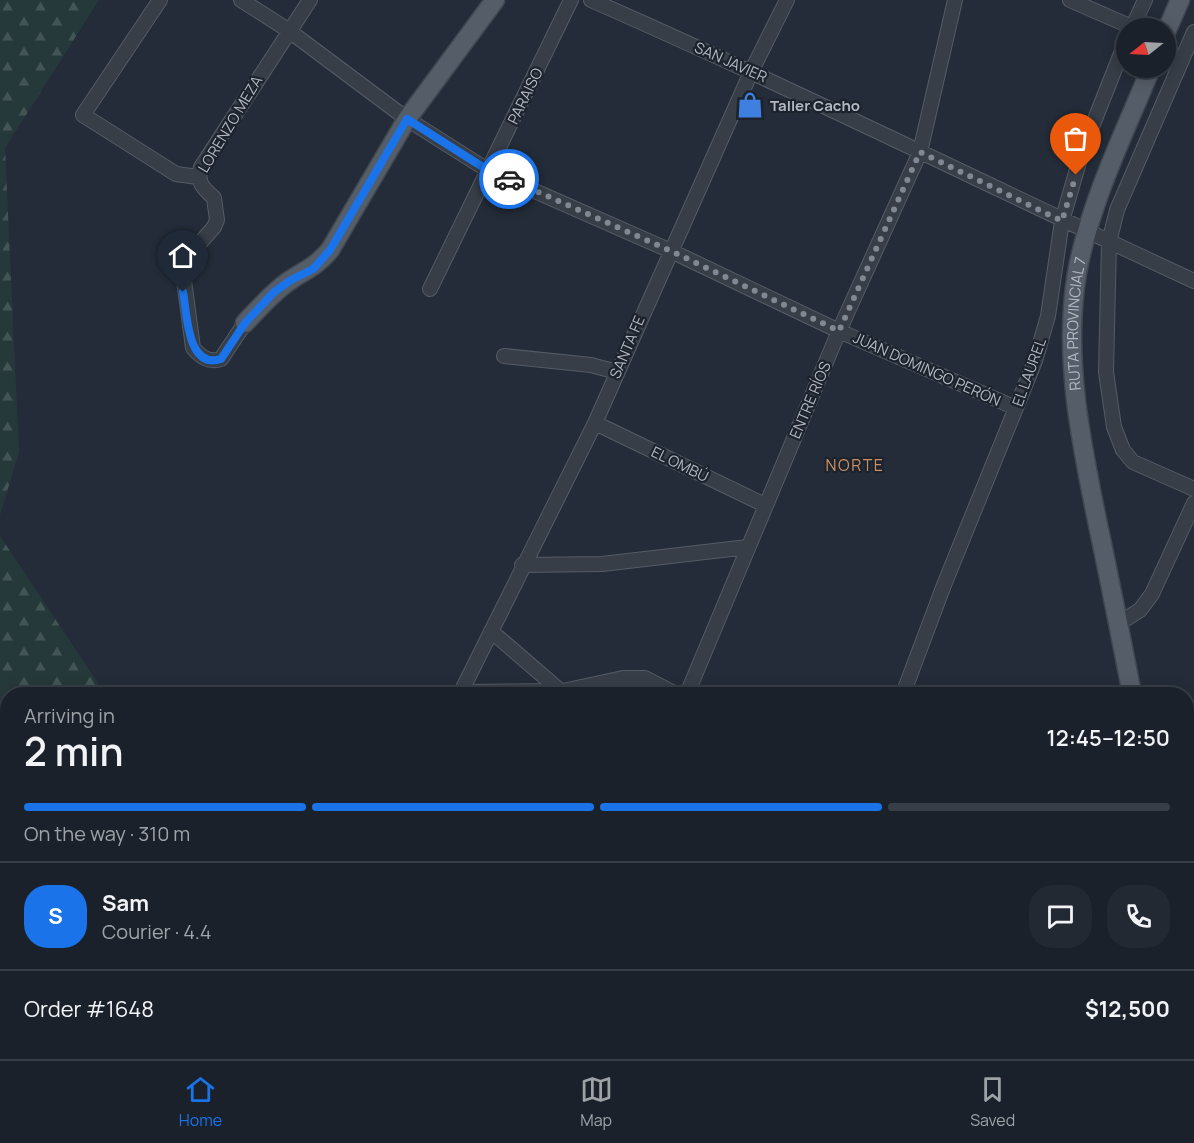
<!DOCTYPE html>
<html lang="en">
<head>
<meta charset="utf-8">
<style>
  :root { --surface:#1a212a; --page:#232932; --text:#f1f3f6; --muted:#9fa3a8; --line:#383e47; --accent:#1a73e8 }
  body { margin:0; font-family:Manrope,sans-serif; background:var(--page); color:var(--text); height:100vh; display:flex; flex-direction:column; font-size:22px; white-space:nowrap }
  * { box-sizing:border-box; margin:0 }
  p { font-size:20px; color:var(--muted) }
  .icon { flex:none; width:33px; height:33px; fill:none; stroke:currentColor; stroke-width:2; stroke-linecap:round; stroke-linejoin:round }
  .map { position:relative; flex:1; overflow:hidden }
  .drawer { position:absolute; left:0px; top:687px; width:1194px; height:372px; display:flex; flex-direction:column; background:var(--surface); border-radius:24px 24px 0 0; box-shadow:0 3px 15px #0003,0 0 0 2px var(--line) }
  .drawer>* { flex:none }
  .needle { width:39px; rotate:252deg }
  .tools { position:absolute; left:1116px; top:18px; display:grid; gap:12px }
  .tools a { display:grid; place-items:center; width:60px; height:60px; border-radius:50%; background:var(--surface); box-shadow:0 3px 15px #0003,0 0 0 2px var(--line); font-size:30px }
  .pin { position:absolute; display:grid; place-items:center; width:51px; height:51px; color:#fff; margin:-62px -26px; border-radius:50% 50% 50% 0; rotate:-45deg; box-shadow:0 0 6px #0007 }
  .pin .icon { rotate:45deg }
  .courier { position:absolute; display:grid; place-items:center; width:60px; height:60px; margin:-30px; border:4px solid #1a73e8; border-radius:50%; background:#fff; color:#222; box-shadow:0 2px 8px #0007 }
  .summary em { font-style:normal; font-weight:600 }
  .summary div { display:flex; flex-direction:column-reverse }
  .summary { display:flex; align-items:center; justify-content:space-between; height:102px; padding:0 24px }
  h1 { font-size:39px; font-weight:600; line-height:45px }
  .bar { display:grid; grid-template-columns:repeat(4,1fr); gap:9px 6px; align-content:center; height:72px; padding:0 24px }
  .bar i { height:8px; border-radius:4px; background:var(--line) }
  .bar .active { background:var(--accent) }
  .bar p { grid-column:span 4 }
  .line { display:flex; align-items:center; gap:15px; padding:0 24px; border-top:2px solid var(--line) }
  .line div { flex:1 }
  .round { display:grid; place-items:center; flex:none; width:63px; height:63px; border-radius:24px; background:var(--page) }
  .menu { display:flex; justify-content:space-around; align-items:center; height:84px; border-top:2px solid var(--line); background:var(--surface); font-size:16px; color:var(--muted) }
  .menu a { display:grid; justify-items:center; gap:3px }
  .menu .active { color:var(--accent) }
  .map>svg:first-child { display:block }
</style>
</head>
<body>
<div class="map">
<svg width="1194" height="1059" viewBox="0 0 1194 1059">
  <defs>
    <pattern id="forest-firs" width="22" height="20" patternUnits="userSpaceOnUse" patternTransform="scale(1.5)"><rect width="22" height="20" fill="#26393a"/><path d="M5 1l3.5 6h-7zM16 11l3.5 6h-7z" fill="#435455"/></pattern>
  </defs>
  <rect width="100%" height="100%" fill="#232c38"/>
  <path fill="url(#forest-firs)" d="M0,0h99l-94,148 14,304 -19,63z
    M0,536l105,158h-97l-1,84 -7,5z"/>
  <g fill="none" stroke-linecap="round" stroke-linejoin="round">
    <g stroke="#555c66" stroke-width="16">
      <path id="minor" d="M160,0l-77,115 93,59 22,3
        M241,0l47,30 119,89 82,52 182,80 168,80 177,77
        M591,0c203,89 402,188 603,281
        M1070,0l64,28
        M1132,28l13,-28
        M1194,32l-77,178 -8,32 -3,130 8,55 9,23 10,12 61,27
        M430,289l141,-289
        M245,323l-24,36c-12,4 -20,-2 -28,-11l-10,-75 3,-14 28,-32 3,-7 -3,-22c-11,-10 -18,-16 -13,-31l109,-167
        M504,356l87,9 26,7
        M595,423l170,82
        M522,565l80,-1 146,-17
        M1118,624l22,-14 12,-16 42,-91
        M491,631l73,63
        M461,692l134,-269 157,-353 35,-70
        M456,694l5,-2 102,-1 60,-13h22l31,16
        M687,694l152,-363 81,-179 35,-152
        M903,694l41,-109 91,-224 13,-45 14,-95 20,-69 44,-111
        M195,1052l4,7
        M246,1052l2,7
        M769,1052l16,7
        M20,1059l13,-7
        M262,1059l40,-7
        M403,1059v-7
        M524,1059v-7"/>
    </g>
    <g stroke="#404751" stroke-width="21">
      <g id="major">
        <path d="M1166,32l14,-32"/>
        <path d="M245,323c14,-15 28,-31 44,-42 19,-13 24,-12 41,-31l77,-131 88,-119"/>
        <path id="s1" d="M1132,694c-11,-56 -22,-113 -34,-169 -17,-82 -35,-169 -21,-252 13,-71 47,-139 74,-205"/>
        <path d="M1186,981l8,40"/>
      </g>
    </g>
    <use href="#minor" stroke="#373e48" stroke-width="14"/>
    <use href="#major" stroke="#555d68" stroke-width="18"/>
  </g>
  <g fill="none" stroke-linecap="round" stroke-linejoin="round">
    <path stroke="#808893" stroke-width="6" stroke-dasharray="0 10.8" d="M509,179l162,72 168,80 81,-179 142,69 14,-46"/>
    <path stroke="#1a73e8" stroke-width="8" d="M183,292c4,21 4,78 38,67l24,-36 29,-31 17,-12 22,-11 17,-19 77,-131 82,52 20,8"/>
  </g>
  <defs>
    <g id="shop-bare" transform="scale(2.07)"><path d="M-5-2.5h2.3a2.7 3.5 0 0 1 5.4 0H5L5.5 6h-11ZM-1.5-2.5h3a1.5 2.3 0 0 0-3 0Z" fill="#3f7fe0" stroke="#1c232d" stroke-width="2.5" paint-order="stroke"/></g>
  </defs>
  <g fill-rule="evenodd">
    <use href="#shop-bare" x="750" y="105"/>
  </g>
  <g text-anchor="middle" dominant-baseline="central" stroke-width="4.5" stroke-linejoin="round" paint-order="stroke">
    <g font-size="15" fill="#b2b9c4" stroke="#1c232d">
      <text transform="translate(731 62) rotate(24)">SAN JAVIER</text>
      <text transform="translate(525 96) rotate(-64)">PARAISO</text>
      <text transform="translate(230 124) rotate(-59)">LORENZO MEZA</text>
      <text stroke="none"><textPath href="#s1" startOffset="376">RUTA PROVINCIAL 7</textPath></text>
      <text transform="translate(627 347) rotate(-67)">SANTA FE</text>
      <text transform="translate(927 369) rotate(24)">JUAN DOMINGO PERÓN</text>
      <text transform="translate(1029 372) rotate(-70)">EL LAUREL</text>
      <text transform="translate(810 400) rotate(-67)">ENTRE RÍOS</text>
      <text transform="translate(680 464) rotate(26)">EL OMBÚ</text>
    </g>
    <g font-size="15" font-weight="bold" fill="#b2b9c4" stroke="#1c232d" text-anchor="start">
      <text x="770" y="105">Taller Cacho</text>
    </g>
    <g font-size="16" letter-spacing="1.5" fill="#cb9166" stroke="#1c232d">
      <text x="855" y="465">NORTE</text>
    </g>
  </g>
</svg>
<div class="tools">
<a><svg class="needle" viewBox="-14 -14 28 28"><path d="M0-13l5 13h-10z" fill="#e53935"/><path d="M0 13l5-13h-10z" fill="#9fa3a8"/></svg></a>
</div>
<div class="pin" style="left:1076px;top:175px;background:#ea580c"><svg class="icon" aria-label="bag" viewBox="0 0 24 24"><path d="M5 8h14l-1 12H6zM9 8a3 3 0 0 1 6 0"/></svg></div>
<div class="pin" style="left:183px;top:292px;background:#1f2937"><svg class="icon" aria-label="home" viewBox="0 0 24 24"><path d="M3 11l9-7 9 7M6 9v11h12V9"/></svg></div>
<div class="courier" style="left:509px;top:179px"><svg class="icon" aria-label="car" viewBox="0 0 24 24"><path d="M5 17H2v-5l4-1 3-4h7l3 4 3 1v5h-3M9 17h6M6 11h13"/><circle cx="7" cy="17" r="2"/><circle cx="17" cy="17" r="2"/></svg></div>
<section class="drawer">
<div class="summary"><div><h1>2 min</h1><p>Arriving in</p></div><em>12:45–12:50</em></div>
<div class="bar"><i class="active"></i><i class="active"></i><i class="active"></i><i></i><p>On the way · 310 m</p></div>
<div class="line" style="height:108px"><b class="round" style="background:var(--accent);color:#fff">S</b><div><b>Sam</b><p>Courier · 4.4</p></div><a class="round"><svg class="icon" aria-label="chat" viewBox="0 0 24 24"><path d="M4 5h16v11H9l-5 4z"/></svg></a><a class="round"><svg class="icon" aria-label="phone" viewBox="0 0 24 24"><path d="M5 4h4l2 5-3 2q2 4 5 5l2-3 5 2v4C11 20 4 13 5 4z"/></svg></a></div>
<div class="line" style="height:78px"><div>Order #1648</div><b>$12,500</b></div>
</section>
</div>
<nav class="menu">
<a class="active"><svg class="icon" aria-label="home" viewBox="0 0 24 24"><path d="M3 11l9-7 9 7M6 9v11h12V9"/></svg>Home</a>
<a><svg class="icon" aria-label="map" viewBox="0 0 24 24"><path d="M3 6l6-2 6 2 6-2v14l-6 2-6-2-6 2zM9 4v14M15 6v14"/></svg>Map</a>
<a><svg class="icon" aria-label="saved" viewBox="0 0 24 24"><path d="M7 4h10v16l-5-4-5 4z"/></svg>Saved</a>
</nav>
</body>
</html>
